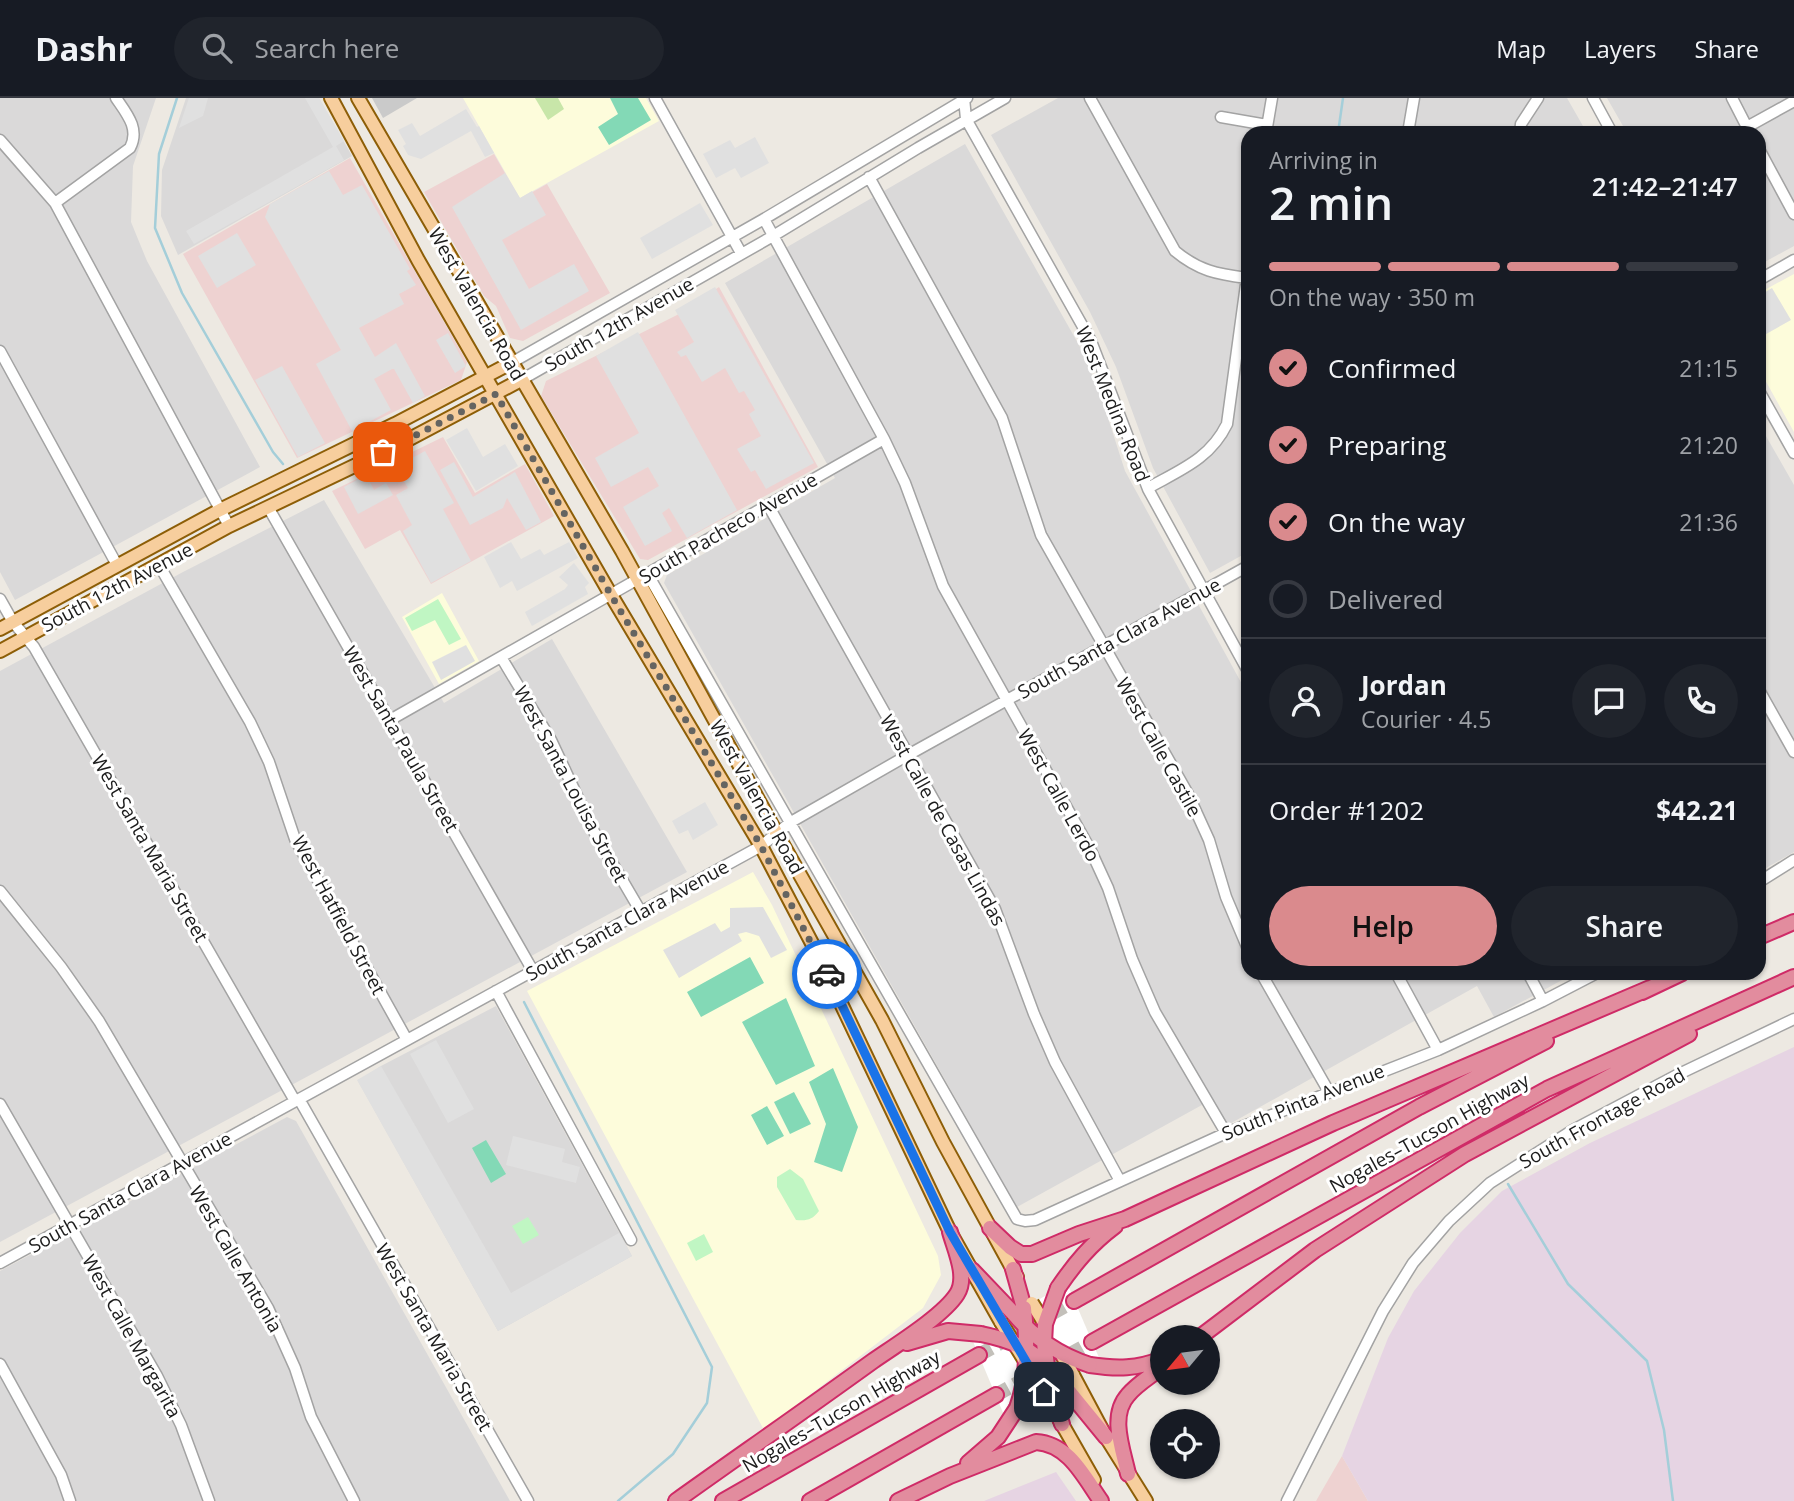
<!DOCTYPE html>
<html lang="en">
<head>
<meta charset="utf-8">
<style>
  :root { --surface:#171b24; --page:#20242c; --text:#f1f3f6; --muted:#9ea1a6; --line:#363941; --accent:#da8a8d }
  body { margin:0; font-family:"Open Sans",sans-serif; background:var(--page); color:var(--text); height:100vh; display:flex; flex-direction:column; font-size:26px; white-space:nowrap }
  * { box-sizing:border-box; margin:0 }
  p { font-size:23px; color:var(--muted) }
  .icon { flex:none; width:38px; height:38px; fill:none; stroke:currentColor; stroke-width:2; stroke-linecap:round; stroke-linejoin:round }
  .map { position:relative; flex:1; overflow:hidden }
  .side { position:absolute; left:1241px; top:28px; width:525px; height:854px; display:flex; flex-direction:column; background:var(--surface); border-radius:21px; box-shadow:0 2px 5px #0004 }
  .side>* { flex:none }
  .needle { width:46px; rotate:241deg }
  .controls { position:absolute; left:1150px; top:1227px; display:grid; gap:14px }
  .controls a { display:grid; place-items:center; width:70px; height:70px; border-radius:50%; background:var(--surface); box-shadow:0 2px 5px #0004; font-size:35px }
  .pin { position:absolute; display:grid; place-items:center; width:60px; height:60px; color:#fff; margin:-30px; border-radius:14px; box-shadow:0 4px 10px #0006 }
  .courier { position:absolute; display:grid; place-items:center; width:70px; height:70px; margin:-35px; border:5px solid #1a73e8; border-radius:50%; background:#fff; color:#222; box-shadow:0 2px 9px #0007 }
  .head em { font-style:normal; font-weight:600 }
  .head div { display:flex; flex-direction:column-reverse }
  .head { display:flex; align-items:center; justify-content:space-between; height:119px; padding:0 28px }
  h1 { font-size:46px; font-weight:600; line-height:52px }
  .bar { display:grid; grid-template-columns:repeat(4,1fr); gap:10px 7px; align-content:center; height:84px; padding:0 28px }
  .bar i { height:9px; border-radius:5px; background:var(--line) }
  .bar .selected { background:var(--accent) }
  .bar p { grid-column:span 4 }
  .line { display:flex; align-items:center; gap:18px; padding:0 28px; border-top:2px solid var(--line) }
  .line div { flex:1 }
  .round { display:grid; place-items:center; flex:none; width:74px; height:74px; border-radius:37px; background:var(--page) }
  ol { padding:0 28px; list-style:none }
  li { display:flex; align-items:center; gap:21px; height:77px }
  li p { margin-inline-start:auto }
  li .icon { padding:7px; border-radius:50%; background:var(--accent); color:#111; stroke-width:4 }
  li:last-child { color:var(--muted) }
  li i { width:38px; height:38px; border:4px solid var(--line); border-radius:50% }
  .button { display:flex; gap:14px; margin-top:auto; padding:14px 28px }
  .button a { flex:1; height:80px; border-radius:42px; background:var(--accent); color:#111; font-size:28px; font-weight:600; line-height:80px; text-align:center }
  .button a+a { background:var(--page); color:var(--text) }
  header { display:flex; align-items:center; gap:42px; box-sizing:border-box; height:98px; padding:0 35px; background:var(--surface); border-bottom:2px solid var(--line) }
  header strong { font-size:33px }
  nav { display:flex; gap:38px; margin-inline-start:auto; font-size:24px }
  .search { width:490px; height:63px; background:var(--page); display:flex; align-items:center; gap:18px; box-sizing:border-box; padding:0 24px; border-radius:38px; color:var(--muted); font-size:26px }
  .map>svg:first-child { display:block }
</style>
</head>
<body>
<header>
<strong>Dashr</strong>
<div class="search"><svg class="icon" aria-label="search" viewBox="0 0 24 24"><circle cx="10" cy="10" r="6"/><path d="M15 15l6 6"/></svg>Search here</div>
<nav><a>Map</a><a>Layers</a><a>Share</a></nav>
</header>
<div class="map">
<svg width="1794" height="1403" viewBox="0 0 1794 1403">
  <rect width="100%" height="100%" fill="#ede9e2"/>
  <path fill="#dad9d9" d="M0,0h156l-23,68 -2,56 16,39 113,206 -245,133 -15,-28z
    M186,0h133l33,58 -174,99 -17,-39 1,-46z
    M1058,0h509l20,35h-339v419l-38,21 -57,-105 -37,-101 -26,-55 -99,-177z
    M1607,0h187v148l-35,19v-132h-132z
    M965,46l114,201 20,45 26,81 123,224v278h327l-81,44 -17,-31 -251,140 -15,-26 -194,107 -353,-624 3,-8 168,-97 -110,-195z
    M1759,326l35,61v367l-35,20z
    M324,402l120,203 108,-64 135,233 -687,370v-571l183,-99z
    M496,908l136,250 -134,75 -140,-250 23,-15z
    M287,1019l9,4 214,380h-510v-230z"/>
  <path fill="#eed2d1" d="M494,56l26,45 27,-15 63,109 -87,48 -13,-3 -14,-32 -12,-10 -60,-104z
    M350,60l117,204 -6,18 -164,78 -114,-204z
    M719,189l99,180 -170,93 -8,-1 -99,-163 5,-15 131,-66z
    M443,339l32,56 50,-29 29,52 -123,68 -31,-54 -35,19 -33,-58z
    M1342,1358l26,45h-52z"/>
  <path fill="#e6d4e3" d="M1794,949v454h-426l-26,-45 46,-118 26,-47 46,-58 42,-42 88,-48z
    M1056,1374l20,29h-92z"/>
  <path fill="#fdfcdb" d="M463,0h183l13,23 -139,77z
    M1794,176v158l-35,-63v-76z
    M442,495l37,68 -40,23 -37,-67z
    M753,774l19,33 166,351 3,19 -18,33 -159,122 -237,-439z"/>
  <path fill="#cacaca" d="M372,0h45l-34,20z"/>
  <path fill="#c8e6a9" d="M535,0h23l6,11 -16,11z"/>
  <path fill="#c0f6c3" d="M438,501l23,40 -12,6 -14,-25 -23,11 -7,-13z
    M790,1071l13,10 16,32c-7,9 -12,10 -23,9l-19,-33v-10z
    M528,1119l11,18 -16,9 -11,-18z
    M704,1136l9,18 -17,9 -9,-18z"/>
  <path fill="#83d9b6" d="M610,0h28l13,22 -42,25 -11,-18 20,-13z
    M750,859l14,26 -63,34 -14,-25z
    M786,900l29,68 -39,19 -34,-63z
    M833,970l25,59 -16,45 -28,-10 12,-38 -17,-42z
    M794,994l17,32 -21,10 -16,-32z
    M767,1008l17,30 -17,9 -16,-30z
    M486,1042l20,34 -15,9 -19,-35z"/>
  <path fill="#e0e0e0" d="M189,0h19l-5,18 -24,12z
    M305,0h14l25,43 -8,5 8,14 -150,84 -8,-13 147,-84z
    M466,11l11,18 2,-1 15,27 -9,4 -14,-26 -50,28 -13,-4 -5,-9 3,-2 -8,-14 14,-7 8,13z
    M755,39l14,26 -28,15 -6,-10 -19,10 -13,-24 27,-14 5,8z
    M329,73l14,24 19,-10 48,84 -3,2 9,14 -17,9 5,10 -45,24 16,29 21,-14 29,53 -12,7 -19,-34h-2l-18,10 17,31 -39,21 -36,-67 25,-14 -76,-133 5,-13z
    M505,75l15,25 12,-7 14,24 -44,25 27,49 45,-25 15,27 -68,39 -69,-123z
    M700,105l13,22 -61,34 -12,-21z
    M237,135l19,32 -39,23 -19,-32z
    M715,189l99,176 -48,26 -11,-19 -4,2 -14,-23 24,-13 -12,-22 6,-4 -11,-19 -5,2 -14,-25 -23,14 -16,-27 -5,2 -4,-5 17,-10 -19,-32z
    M1772,190l19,32 -32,18v-42z
    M638,234l99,178 -50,28 -18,-30 -7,5 10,18 -27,15 -22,-39 36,-21 -11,-19 -37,20 -16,-29 44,-25 -43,-77z
    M448,235l18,33 -11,7 -19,-33z
    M282,268l43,77 -27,14 -43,-77z
    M467,330l16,29 22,-13 13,22 -42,25 -30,-51z
    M425,353l29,52 -11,6 28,52 -40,22 -28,-52 9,-6 -16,-30 12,-7 -12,-21z
    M454,364l19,35 42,-25 26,50 -15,8 -19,-32 -4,10 -33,17 -30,-55z
    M366,377l8,15 12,-7 7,12 -35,19 -14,-27z
    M511,444l10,17 19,-10 4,6 25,-13 9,16 -61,33 -5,-10 -12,7 -16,-31z
    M574,465l15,20 -4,4 3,7 -56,32 -7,-14 40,-23 3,-4 -9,-8z
    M466,547l9,16 -34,19 -9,-18z
    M705,704l13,23 -25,15 -5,-10 -9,4 -7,-13z
    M763,809l24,43 -16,8 -12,-22 -13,-4 -8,2 4,7 -63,37 -16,-28 52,-27 6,9 9,-5v-19z
    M436,942l38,69 -26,14 -38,-69z
    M381,968l130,227 108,-60 13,23 -134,75 -141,-251z
    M513,1038l52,13 -3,13 18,5 -4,16 -70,-18z"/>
  <path fill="#fff" d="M1067,1185l33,77 -96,55 -32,-76z"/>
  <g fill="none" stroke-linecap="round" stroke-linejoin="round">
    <path stroke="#a4ced9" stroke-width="2.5" d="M177,0l-18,56 -4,74 27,65 91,159 10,12
      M1338,35l5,-35
      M524,904l188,365 -5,36 -34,51 -55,47
      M1508,1086l60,100 79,77 17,69 9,71"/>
    <path stroke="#c3c0ba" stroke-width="14" stroke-dasharray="14 7" stroke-linecap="butt" d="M979,1257l95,-54
      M996,1297l96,-53"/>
    <g stroke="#a3a3a3" stroke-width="13">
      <path id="minor" d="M655,0l86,155
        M964,0l2,21 125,222 57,148 100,182
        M1090,0l85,153c24,20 42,23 72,27
        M1593,0l19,35
        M1732,0l18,35
        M1221,19l46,8
        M1747,29l47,-26
        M1266,35l6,-35
        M1408,35l6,-35
        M1520,35l1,-9 17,-26
        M0,42l55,63 174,323
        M1759,51l35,65
        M869,79l133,241 39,117 147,259 21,46 17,57 22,52
        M55,105l75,-55c10,-19 -3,-34 -14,-50
        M764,121l120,220 21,44 38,103 148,265 17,37 24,71 23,53 71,121
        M1759,182l35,-20
        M0,253l117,214
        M511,265l253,-144 203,-121
        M521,282l252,-144 145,-88 87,-50
        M1759,293l35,62
        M1148,390c32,-18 62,-29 79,-64l21,-154
        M768,407l227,404 39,105 21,48 65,119
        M268,409l265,464
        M159,467l91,157 19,40 26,77 112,201
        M647,475l370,646 8,2 10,-1 191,-87 212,-83 105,-49 54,-28
        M0,501l13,23 21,25 261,454
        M501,559l50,83 42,90 48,82
        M1759,592l35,62
        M390,622l494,-281
        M1759,784l35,-22
        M0,793l61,76 38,54 169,287 27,60 16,49 43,84
        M1261,875l68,119
        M1396,875l42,77
        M1528,875l15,28
        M496,893l135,249
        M299,1001l229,402
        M0,1006l157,272 24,49 28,76
        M0,1165l761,-417 30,-24 117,-67 340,-189
        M0,1266l61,111 9,26
        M1287,1403l96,-190 30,-48 36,-42 41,-38 83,-53 106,-56 115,-55"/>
    </g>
    <g stroke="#8d5e07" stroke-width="16">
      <path id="major" d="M331,0l87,162 193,335 150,251 54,103 135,283 51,90
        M358,0l264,453 155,283 105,186 61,122 74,135
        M0,531l220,-119 175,-86 116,-61
        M0,553l229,-125 171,-82 121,-64
        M1073,1277l33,62 40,64
        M1058,1319l36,63"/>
    </g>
    <g stroke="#cf2b67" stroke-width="18">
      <path id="highway" d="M1759,839l35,-15
        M1642,894l40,-19
        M990,1130l20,19 11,7h11l47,-20 46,-15 208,-96 317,-135
        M1013,1171l11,39
        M972,1172l42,44
        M1058,1190c17,-25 33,-44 57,-62
        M1074,1203l345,-194 127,-66
        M1200,1239l115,-87 150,-96 224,-120
        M1092,1244l455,-253 247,-112
        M907,1245l41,-12 33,3
        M1090,1267c27,4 47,4 72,-6
        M1061,1284l45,55
        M1050,1290l12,36
        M968,1365l30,-26 19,-29
        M1128,1376c-5,-24 -19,-58 0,-79 9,-11 23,-19 34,-28
        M676,1403c66,-47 132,-93 197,-140 23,-16 70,-45 84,-67 11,-17 -2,-44 -7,-62
        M723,1403l256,-146
        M810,1403l186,-106
        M898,1403l52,-25 86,-34c33,2 48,35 65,59"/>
    </g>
    <use href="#minor" stroke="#fff" stroke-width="10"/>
    <use href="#major" stroke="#f7ce9d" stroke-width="12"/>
    <use href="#highway" stroke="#e28c9e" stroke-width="14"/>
    <g stroke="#8d5e07" stroke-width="16" stroke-linecap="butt">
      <path id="major-bridge" d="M1032,1205l13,21
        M1001,1224l43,70
        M1062,1257l11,20"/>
    </g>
    <g stroke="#cf2b67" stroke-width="18" stroke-linecap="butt">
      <path id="highway-bridge" d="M1014,1216c21,25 45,41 76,51
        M981,1236c39,8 54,17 80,48
        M1050,1290l-6,-45 1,-19 13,-36
        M1017,1310c12,-34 10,-64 7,-100"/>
    </g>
    <use href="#major-bridge" stroke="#f7ce9d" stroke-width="12"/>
    <use href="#highway-bridge" stroke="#e28c9e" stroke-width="14"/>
  </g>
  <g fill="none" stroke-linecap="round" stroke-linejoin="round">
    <path stroke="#656461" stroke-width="7" stroke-dasharray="0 12.6" d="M383,354l113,-58 115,201 150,251 66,128"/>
    <path stroke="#1a73e8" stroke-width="9" d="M827,876l123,258 94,160"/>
  </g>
  <g text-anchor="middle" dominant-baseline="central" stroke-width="6" stroke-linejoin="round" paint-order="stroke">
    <g font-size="19" fill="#1c1c1c" stroke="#fff">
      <text transform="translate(477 206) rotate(60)">West Valencia Road</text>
      <text transform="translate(619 226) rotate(-30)">South 12th Avenue</text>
      <text transform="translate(1113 306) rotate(68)">West Medina Road</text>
      <text transform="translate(728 430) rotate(-30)">South Pacheco Avenue</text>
      <text transform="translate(117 489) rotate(-28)">South 12th Avenue</text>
      <text transform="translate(1119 540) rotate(-29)">South Santa Clara Avenue</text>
      <text transform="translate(401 641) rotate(60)">West Santa Paula Street</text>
      <text transform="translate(1159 649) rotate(61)">West Calle Castile</text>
      <text transform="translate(571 686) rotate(62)">West Santa Louisa Street</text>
      <text transform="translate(1059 697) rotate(61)">West Calle Lerdo</text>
      <text transform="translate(757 699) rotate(61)">West Valencia Road</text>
      <text transform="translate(943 722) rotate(61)">West Calle de Casas Lindas</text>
      <text transform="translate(150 750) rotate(60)">West Santa Maria Street</text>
      <text transform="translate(339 817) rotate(62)">West Hatfield Street</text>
      <text transform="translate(627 822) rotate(-29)">South Santa Clara Avenue</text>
      <text transform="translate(1303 1004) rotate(-22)">South Pinta Avenue</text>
      <text transform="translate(1602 1020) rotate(-29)">South Frontage Road</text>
      <text transform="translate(1429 1035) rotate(-29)">Nogales–Tucson Highway</text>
      <text transform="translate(130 1094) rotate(-29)">South Santa Clara Avenue</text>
      <text transform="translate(236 1161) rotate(60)">West Calle Antonia</text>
      <text transform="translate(132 1238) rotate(61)">West Calle Margarita</text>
      <text transform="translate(434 1239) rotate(60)">West Santa Maria Street</text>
      <text transform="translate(841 1313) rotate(-30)">Nogales–Tucson Highway</text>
    </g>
  </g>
</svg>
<div class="controls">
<a><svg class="needle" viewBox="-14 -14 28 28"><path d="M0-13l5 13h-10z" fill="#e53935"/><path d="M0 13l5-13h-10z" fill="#9ea1a6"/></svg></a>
<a><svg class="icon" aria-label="locate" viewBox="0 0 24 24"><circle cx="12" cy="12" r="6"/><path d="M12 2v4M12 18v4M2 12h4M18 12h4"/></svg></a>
</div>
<div class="pin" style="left:383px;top:354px;background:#ea580c"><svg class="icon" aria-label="bag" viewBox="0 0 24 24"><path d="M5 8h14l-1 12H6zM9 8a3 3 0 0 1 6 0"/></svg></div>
<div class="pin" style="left:1044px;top:1294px;background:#1f2937"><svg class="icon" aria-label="home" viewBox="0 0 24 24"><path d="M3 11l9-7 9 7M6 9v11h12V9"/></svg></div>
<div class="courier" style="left:827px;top:876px"><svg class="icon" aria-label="car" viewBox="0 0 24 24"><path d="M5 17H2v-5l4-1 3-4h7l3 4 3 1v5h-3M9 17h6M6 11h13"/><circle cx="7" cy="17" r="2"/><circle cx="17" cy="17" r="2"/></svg></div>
<section class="side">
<div class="head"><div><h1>2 min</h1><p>Arriving in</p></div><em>21:42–21:47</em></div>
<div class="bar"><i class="selected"></i><i class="selected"></i><i class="selected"></i><i></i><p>On the way · 350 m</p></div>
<ol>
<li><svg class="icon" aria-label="check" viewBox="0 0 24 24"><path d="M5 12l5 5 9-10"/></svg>Confirmed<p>21:15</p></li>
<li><svg class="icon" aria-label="check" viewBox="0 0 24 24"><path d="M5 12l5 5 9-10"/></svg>Preparing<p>21:20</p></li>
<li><svg class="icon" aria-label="check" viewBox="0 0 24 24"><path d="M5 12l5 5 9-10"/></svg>On the way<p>21:36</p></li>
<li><i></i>Delivered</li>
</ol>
<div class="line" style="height:126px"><a class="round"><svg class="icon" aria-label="person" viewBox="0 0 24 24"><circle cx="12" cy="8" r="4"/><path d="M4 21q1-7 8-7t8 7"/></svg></a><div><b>Jordan</b><p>Courier · 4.5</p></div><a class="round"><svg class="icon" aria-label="chat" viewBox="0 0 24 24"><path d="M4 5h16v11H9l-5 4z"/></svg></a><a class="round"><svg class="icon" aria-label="phone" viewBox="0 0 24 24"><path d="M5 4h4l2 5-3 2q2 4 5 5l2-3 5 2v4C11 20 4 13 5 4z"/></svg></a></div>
<div class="line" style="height:91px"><div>Order #1202</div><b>$42.21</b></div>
<div class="button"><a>Help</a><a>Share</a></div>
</section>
</div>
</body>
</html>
